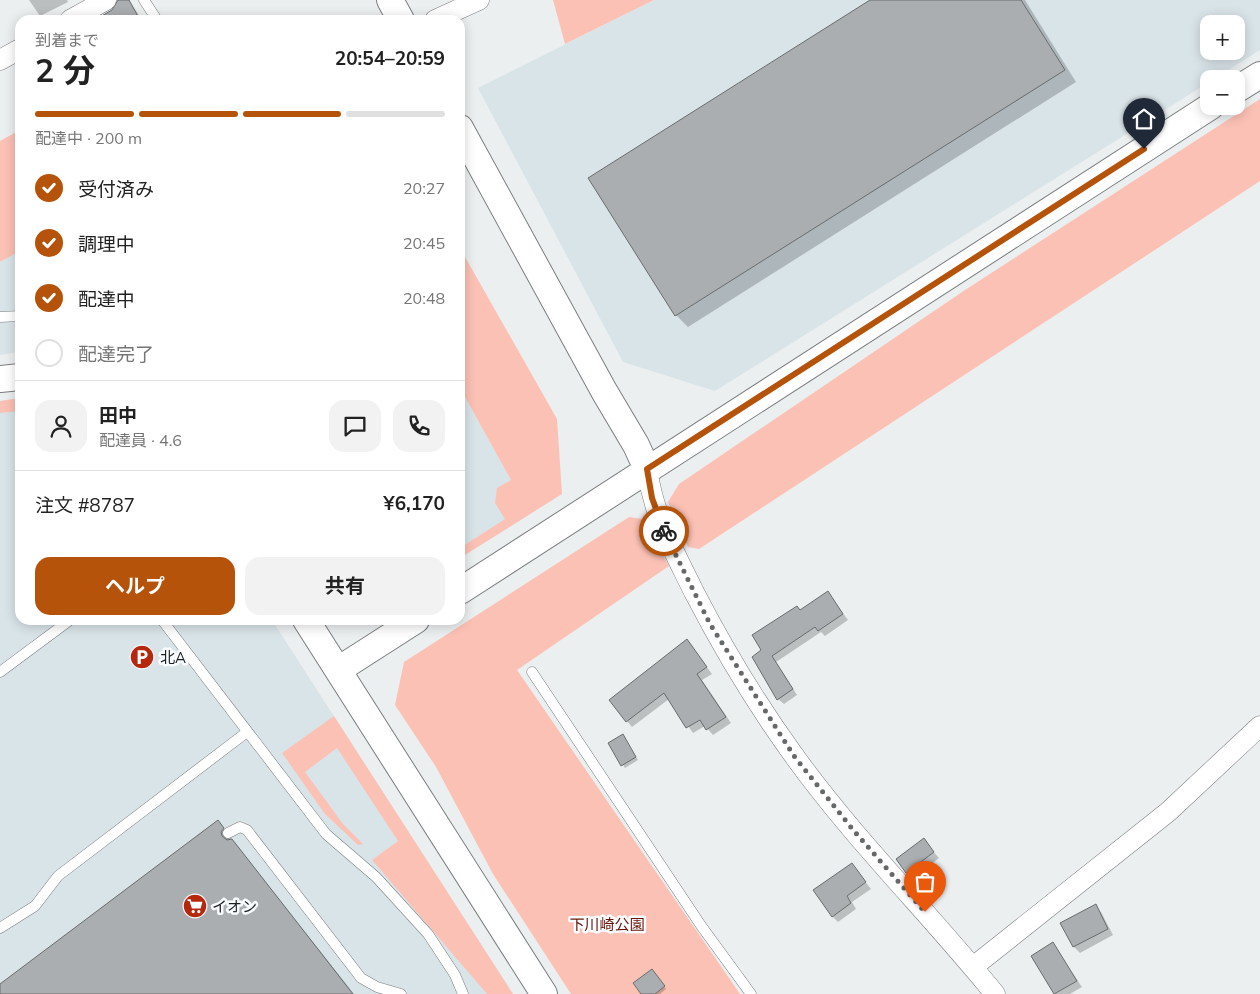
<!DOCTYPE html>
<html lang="ja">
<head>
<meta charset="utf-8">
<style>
  :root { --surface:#fff; --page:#f2f2f2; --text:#222; --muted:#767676; --line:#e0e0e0; --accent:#b45309 }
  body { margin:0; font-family:Mulish,"Noto Sans JP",sans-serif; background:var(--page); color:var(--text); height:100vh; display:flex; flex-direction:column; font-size:19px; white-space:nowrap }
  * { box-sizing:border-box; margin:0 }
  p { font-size:16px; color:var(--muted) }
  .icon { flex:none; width:28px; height:28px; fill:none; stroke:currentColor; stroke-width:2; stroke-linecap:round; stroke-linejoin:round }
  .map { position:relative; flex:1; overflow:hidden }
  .panel { position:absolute; left:15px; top:15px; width:450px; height:610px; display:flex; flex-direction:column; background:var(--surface); border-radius:15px; box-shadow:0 2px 12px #0003 }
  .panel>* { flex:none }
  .buttons { position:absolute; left:1200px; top:15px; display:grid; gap:10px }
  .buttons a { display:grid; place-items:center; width:45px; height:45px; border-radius:10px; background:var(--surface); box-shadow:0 2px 12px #0003; font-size:25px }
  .pin { position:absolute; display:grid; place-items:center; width:42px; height:42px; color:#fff; margin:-51px -21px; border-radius:50% 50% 50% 0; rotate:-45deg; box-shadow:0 0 5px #0007 }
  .pin .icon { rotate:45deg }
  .courier { position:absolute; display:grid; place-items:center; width:50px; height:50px; margin:-25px; border:4px solid #b45309; border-radius:50%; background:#fff; color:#222; box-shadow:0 1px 6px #0007 }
  .headline em { font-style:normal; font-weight:700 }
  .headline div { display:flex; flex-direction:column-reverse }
  .headline { display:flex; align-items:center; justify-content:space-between; height:85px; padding:0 20px }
  h1 { font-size:32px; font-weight:700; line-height:38px }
  .bar { display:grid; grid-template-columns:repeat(4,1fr); gap:8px 5px; align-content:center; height:60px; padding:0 20px }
  .bar i { height:6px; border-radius:4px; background:var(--line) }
  .bar .selected { background:var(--accent) }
  .bar p { grid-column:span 4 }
  .line { display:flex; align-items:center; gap:12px; padding:0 20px; border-top:1px solid var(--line) }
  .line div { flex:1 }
  .round { display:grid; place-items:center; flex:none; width:52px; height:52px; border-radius:15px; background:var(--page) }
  ol { padding:0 20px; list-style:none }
  li { display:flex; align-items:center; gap:15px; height:55px }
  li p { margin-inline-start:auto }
  li .icon { padding:5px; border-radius:50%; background:var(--accent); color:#fff; stroke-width:4 }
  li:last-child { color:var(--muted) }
  li i { width:28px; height:28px; border:2px solid var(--line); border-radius:50% }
  .primary-button { display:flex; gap:10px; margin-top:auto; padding:10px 20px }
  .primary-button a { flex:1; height:58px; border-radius:15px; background:var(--accent); color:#fff; font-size:20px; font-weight:700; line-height:58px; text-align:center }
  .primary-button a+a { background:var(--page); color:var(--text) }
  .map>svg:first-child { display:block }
</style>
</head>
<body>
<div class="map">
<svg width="1260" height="994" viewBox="0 0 1260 994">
  <rect width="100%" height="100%" fill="#eceff0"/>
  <path fill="#d9e4e9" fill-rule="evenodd" d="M654,0h606v50l-46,29h-5v3l-68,43 -426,266 -92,-29 -145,-274zM1209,24h27v27h-27z
    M20,251v101l-20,3v-93z
    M460,388l70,126 -70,44z
    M20,398v222h252l241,374h-513v-593z"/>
  <path fill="#fcc1b5" d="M553,0h101l-89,44z
    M1260,99v82l-561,368 -11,-2 -20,-45 11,-18 286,-194z
    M20,130v121l-20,11v-121z
    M460,248l97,171 5,75 -102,64v-10l45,-29 -10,-16 2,-15 14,-8 -51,-92z
    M20,398v13l-20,2v-12z
    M629,517l14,2 26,47 -152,104 223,324h-169l-78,-120 -57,-107 -41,-62 9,-43z
    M334,716l179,278h-26l-115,-134 26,-19 -61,-93 -32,24 38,52 20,20 -5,1 -33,-31 -43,-61z"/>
  <path fill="#0003" d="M29,0h38l1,2 -28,14z
    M120,0h9l13,20h-45l16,-9z
    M873,0h152l51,82 -388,245 -12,-12z
    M828,593l20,27 -23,16 -4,-4 -45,30 21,33 -13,9 -6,-5 -15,-49 38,-39z
    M687,641l25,33 -10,6 29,43 -18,12 -8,-9 -12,7 -24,-34 -37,28 -5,-6z
    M625,738l13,22 -13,8 -15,-24z
    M218,822l136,172h-354v-9z
    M923,840l16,18 -26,20 -6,-6z
    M852,865l19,24 -19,13 4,7 -18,13 -6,-6z
    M1095,906l6,6 12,23 -33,18 -6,-6 -12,-24z
    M1053,944l29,43 -12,7h-15l-23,-37z
    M654,973l12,16 -6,5h-17z"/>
  <path fill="#abaeb0" stroke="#6a6d6e" d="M118,0h11l11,20h-39l-1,-3 12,-7z
    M870,0h151l44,70 -390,246 -87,-138z
    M828,591l15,23 -25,17 -3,-4 -43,29 21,33 -16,11 -25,-43 9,-7 -9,-15 45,-29 3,4z
    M687,639l20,28 -10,7 29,43 -20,13 -6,-10 -14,8 -22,-35 -38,29 -17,-22z
    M623,734l13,23 -15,9 -13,-23z
    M218,820l6,8 -3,4 1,4 5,4 5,-1 121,155h-353v-10z
    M924,838l10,14 -28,21 -10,-14z
    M852,863l14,19 -19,14 4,7 -19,14 -19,-27z
    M1096,904l12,25 -35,18 -13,-24z
    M1053,942l24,39 -23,13 -23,-38z
    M652,969l13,17 -10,8h-14l-8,-11z"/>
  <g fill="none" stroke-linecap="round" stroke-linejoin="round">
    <g stroke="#7b7e7f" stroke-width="11">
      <path id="service" d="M144,0l13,20
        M0,317l20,-1
        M162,620l164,214 50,43 52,57 27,41 8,19
        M0,672l70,-52
        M532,672l170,255 49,67
        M228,833l12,-6 7,3 114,148 16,9 24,7
        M0,928l35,-22 23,-30 189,-144"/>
    </g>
    <g stroke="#7b7e7f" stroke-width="21">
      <path id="minor" d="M70,20l36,-20
        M435,20l44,-20
        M0,60l20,-11
        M647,469c7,48 26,80 47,123 29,56 63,113 101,165 60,83 135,157 200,237
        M973,967l195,-155 92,-86"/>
    </g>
    <g stroke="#7b7e7f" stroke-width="28">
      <path id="tertiary" d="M390,0l11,20
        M1236,90l24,-15
        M460,128l144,263 32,54 11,24
        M0,379l20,-2
        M460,591l751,-485
        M306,620l238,374
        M338,670l78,-50"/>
    </g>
    <use href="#service" stroke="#fff" stroke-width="10"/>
    <use href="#minor" stroke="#fff" stroke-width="20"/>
    <use href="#tertiary" stroke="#fff" stroke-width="26"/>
  </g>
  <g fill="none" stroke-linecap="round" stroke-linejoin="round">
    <path stroke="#666869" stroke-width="5" stroke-dasharray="0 9" d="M664,531l46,93 84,132 60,75 71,81"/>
    <path stroke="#b45309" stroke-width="6" d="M664,531l-12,-33 -5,-29 497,-320"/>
  </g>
  <defs>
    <g id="parking-disc" transform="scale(1.25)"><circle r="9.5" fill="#b5280e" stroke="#f9fcfe"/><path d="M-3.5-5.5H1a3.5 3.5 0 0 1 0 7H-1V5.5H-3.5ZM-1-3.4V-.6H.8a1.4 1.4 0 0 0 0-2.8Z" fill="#fff"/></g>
    <g id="supermarket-disc" transform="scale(1.25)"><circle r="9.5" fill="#b5280e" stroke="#f9fcfe"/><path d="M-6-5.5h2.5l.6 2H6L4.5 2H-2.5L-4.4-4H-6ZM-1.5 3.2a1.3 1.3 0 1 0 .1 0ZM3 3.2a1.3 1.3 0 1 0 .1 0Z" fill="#fff"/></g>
  </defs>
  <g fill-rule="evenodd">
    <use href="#parking-disc" x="142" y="657"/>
    <use href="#supermarket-disc" x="195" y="906"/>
  </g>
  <g text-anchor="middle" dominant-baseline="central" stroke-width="5" stroke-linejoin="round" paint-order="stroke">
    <g font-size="15" fill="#1e2020" stroke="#f9fcfe" text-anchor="start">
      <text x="160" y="657">北A</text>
      <text x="212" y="906">イオン</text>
    </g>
    <g font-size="15" fill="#681506" stroke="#f9fcfe">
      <text x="607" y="924">下川崎公園</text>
    </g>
  </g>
</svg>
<div class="buttons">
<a>+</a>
<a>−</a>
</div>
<div class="pin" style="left:925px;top:912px;background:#ea580c"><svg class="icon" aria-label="bag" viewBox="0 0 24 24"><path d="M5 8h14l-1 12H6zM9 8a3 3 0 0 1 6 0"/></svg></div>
<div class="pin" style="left:1144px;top:149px;background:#1f2937"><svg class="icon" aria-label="home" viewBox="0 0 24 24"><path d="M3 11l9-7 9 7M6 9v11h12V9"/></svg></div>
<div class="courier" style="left:664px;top:531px"><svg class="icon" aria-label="bike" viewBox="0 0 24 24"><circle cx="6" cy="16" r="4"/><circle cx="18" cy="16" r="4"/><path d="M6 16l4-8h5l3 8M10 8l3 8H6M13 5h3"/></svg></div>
<section class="panel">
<div class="headline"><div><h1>2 分</h1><p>到着まで</p></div><em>20:54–20:59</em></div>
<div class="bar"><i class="selected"></i><i class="selected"></i><i class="selected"></i><i></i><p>配達中 · 200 m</p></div>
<ol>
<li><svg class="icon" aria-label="check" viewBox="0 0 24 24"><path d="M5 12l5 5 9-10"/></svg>受付済み<p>20:27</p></li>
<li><svg class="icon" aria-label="check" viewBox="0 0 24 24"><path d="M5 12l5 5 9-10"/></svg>調理中<p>20:45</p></li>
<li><svg class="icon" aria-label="check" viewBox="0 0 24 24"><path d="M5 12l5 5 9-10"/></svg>配達中<p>20:48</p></li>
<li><i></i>配達完了</li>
</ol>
<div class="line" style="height:90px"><a class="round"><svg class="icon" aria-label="person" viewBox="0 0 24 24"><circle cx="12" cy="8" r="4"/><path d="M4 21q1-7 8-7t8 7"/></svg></a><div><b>田中</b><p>配達員 · 4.6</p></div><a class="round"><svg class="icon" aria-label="chat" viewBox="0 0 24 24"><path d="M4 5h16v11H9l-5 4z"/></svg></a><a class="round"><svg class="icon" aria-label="phone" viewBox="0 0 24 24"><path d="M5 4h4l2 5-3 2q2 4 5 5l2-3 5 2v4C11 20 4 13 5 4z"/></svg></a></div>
<div class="line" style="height:65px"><div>注文 #8787</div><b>¥6,170</b></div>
<div class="primary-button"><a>ヘルプ</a><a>共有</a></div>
</section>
</div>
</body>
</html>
